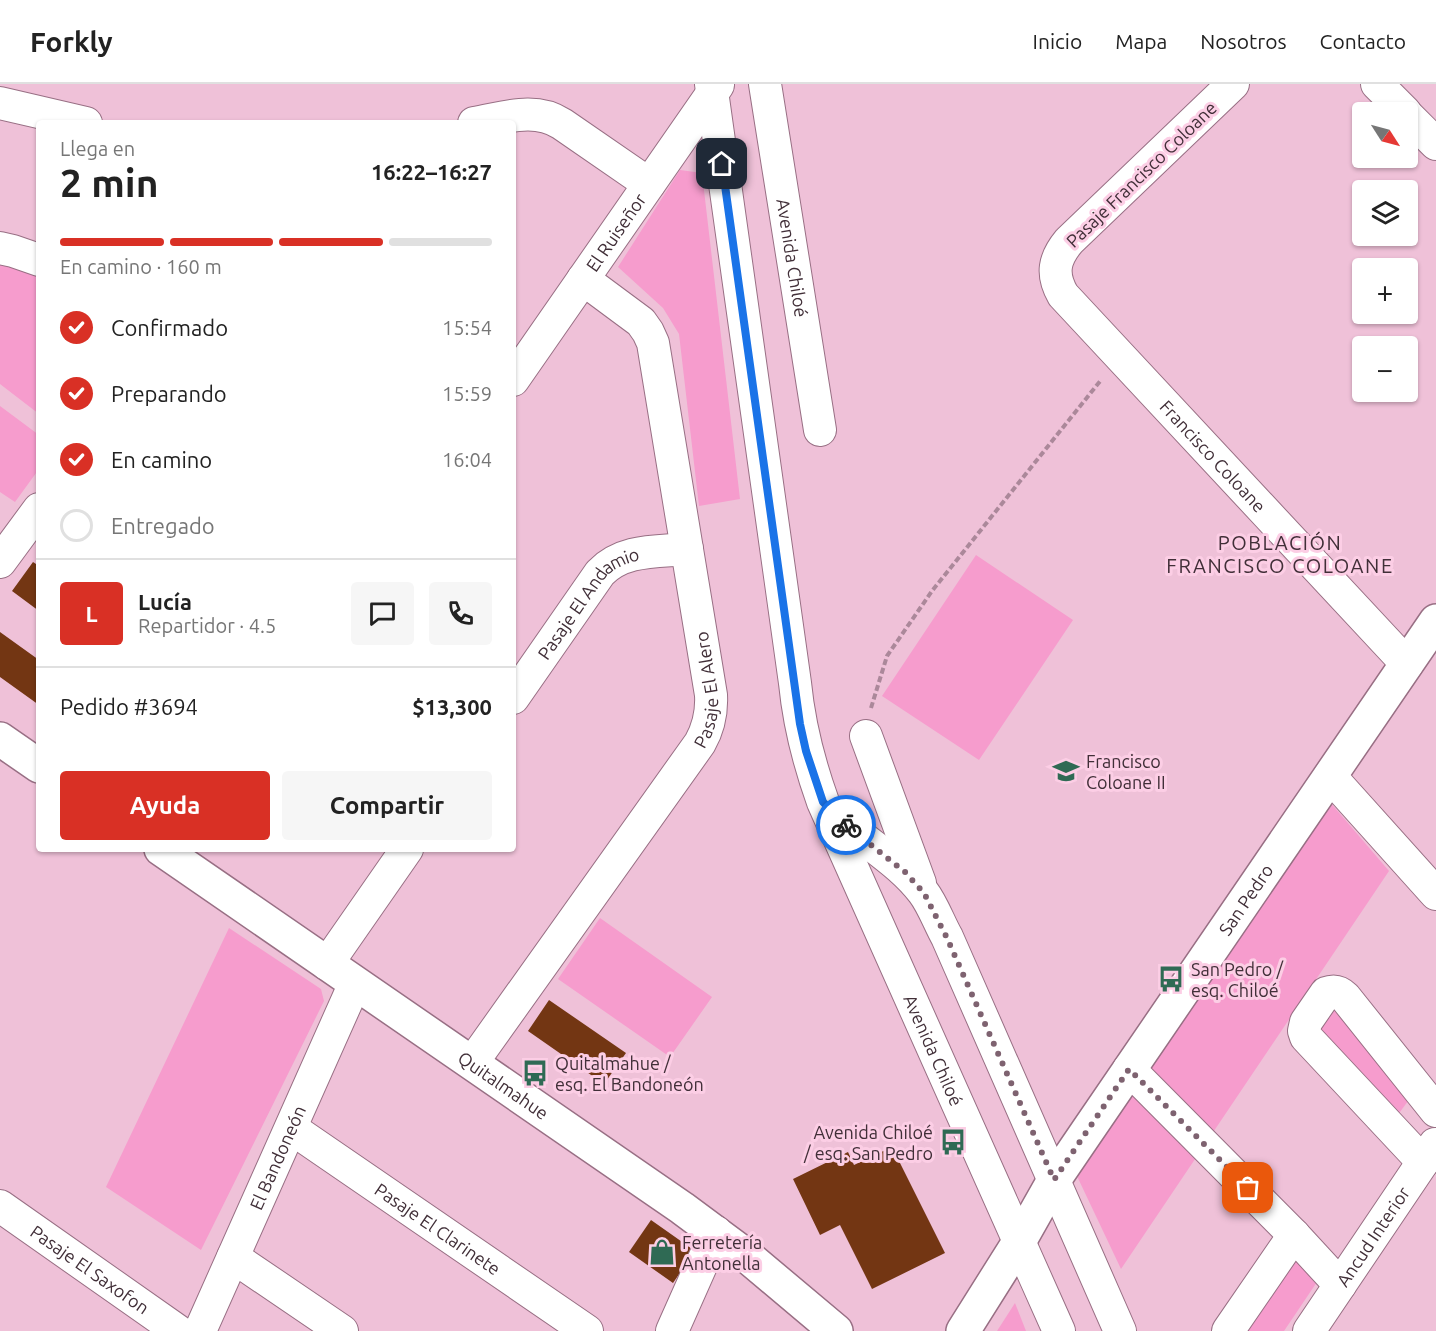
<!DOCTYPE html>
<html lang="es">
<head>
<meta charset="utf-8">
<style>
  :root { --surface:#fff; --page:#f6f6f6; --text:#222; --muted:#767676; --line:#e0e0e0; --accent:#d93025 }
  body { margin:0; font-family:Ubuntu,sans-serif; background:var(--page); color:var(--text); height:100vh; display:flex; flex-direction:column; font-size:22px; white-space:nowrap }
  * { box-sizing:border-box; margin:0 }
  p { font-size:20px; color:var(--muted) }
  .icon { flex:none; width:33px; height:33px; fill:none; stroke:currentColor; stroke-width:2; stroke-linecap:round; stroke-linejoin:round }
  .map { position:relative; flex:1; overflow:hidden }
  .panel { position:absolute; left:36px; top:36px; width:480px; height:732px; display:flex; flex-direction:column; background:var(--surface); border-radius:6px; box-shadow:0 2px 4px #0004 }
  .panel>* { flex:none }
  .needle { width:39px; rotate:126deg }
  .fabs { position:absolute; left:1352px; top:18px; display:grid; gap:12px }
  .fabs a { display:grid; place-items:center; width:66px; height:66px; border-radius:6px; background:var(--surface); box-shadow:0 2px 4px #0004; font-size:30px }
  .pin { position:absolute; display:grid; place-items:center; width:51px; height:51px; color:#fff; margin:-26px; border-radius:12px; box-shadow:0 3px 9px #0006 }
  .courier { position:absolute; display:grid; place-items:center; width:60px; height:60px; margin:-30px; border:4px solid #1a73e8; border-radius:50%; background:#fff; color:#222; box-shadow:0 2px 8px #0007 }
  .summary em { font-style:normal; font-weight:600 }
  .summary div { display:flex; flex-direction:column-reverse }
  .summary { display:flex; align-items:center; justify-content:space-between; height:102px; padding:0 24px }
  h1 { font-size:39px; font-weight:600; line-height:45px }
  .bar { display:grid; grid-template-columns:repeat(4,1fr); gap:9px 6px; align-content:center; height:72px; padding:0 24px }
  .bar i { height:8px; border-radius:4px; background:var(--line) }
  .bar .on { background:var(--accent) }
  .bar p { grid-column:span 4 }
  .line { display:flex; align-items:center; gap:15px; padding:0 24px; border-top:2px solid var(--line) }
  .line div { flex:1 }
  .round { display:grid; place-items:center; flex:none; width:63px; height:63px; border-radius:6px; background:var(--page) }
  ol { padding:0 24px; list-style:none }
  li { display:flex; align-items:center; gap:18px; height:66px }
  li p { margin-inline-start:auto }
  li .icon { padding:6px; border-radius:50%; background:var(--accent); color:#fff; stroke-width:4 }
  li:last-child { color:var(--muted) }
  li i { width:33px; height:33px; border:3px solid var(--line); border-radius:50% }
  .action { display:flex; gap:12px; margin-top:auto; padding:12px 24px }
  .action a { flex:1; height:69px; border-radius:6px; background:var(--accent); color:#fff; font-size:24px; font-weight:600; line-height:69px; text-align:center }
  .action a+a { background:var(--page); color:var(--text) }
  header { display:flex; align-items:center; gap:36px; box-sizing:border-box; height:84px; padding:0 30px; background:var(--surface); border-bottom:2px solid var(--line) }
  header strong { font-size:28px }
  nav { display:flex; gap:33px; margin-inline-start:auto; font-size:21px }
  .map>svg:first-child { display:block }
</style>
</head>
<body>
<header>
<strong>Forkly</strong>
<nav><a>Inicio</a><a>Mapa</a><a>Nosotros</a><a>Contacto</a></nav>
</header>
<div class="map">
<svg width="1436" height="1247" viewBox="0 0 1436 1247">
  <rect width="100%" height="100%" fill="#efc1d8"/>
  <path fill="#f69ccd" d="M680,86l22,3 38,326 -41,7 -20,-172 -16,-26 -45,-41z
    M0,179l22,3 17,12v136l-39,-30z
    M0,322l39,29v34l-24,33 -15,-10z
    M976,471l97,65 -94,140 -97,-64z
    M1329,717l60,70 -268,398 -45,-95z
    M600,834l112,79 -42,60 -112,-78z
    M229,844l92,61 3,12 -123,249 -95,-63z
    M1332,924l79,89 -17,23 -80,-87z
    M1296,1171l21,27 -33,49h-43z
    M1015,1219l11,28h-29z"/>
  <path fill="#733613" d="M33,478l6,4v45l-27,-20z
    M0,548l39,28v45l-39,-28z
    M549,916l77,53 -22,31 -76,-53z
    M892,1063l53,106 -73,36 -32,-64 -20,10 -27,-56 55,-27 6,13z
    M651,1136l44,31 -22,32 -44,-31z"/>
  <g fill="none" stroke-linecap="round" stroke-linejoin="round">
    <g stroke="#986f84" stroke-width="34">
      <g id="street">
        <path id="s1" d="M711,0l84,599c4,41 14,80 28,119l236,529"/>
        <path id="s2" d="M765,0l55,346"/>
        <path id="s3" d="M1233,0l-164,157c-15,18 -18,33 -6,54l344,369"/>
        <path d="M1377,0l28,28"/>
        <path d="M0,19l86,20"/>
        <path d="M1407,31l29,29"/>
        <path d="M474,39c30,-5 61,-17 88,1l87,60"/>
        <path d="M0,164l13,3 26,9"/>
        <path id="s4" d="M513,296l205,-295"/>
        <path d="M0,478l39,-53"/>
        <path id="s5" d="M513,614l87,-125c23,-24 56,-21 87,-24"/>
        <path d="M866,652l54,147"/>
        <path d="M1330,692l106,118"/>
        <path d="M833,728c28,29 66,48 90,80 10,13 16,31 24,45l173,394"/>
        <path d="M327,880l80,-115"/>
        <path id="s6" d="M472,979l228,-320c9,-16 12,-30 11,-48l-58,-352 -5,-11 -7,-10 -58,-43"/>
        <path d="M1129,985l165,166 46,50"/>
        <path id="s7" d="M291,1044l296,203"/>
        <path d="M1423,1078l-117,-125 -2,-6 2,-9 20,-29c8,-3 13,-2 19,4l91,114"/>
        <path id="s8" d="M0,1122l178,125"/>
        <path d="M233,1173l109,74"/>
        <path id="s9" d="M200,1247l155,-348"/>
        <path d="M672,1247l44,-99"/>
        <path d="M1228,1247l66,-96"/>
        <path id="s10" d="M1309,1247l126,-187"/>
      </g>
    </g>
    <g stroke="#986f84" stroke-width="36">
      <g id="secondary">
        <path d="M0,655l39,27"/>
        <path id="s11" d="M161,765l521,359 66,49 88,74"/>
        <path id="s12" d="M963,1247l56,-89 35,-62 32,-47 350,-512"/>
      </g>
    </g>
    <path stroke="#ab889a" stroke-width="4" stroke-dasharray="6 3" stroke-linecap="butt" d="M871,624l16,-52 45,-65 169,-211"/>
    <use href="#street" stroke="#fff" stroke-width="32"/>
    <use href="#secondary" stroke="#fff" stroke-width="33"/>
  </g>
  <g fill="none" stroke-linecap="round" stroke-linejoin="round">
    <path stroke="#7e6270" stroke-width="6" stroke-dasharray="0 10.8" d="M846,741l59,47 19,21 23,45 107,242 75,-111 119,119"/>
    <path stroke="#1a73e8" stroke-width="8" d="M722,80l78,560 6,27 17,51 23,23"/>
  </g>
  <defs>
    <g id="school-bare" transform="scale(2.07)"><path d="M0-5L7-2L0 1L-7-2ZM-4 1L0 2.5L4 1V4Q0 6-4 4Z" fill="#2f6a54" stroke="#fccee5" stroke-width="2.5" paint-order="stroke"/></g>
    <g id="bus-bare" transform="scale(2.07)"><path d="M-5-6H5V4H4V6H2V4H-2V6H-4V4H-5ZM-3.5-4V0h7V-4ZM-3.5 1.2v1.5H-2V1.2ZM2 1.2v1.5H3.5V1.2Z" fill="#2f6a54" stroke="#fccee5" stroke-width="2.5" paint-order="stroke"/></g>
    <g id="shop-bare" transform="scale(2.07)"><path d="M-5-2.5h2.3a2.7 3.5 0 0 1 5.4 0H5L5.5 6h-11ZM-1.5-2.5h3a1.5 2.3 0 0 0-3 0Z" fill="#2f6a54" stroke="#fccee5" stroke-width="2.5" paint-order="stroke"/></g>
  </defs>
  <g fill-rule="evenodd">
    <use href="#school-bare" x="1066" y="687"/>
    <use href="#bus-bare" x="1171" y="895"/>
    <use href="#bus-bare" x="535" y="989"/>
    <use href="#bus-bare" x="953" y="1058"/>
    <use href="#shop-bare" x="662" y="1168"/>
  </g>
  <g text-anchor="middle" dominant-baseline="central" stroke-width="6" stroke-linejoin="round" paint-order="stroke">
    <g font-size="18" fill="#412f38" stroke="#fccee5">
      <text transform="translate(1141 90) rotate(-44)">Pasaje Francisco Coloane</text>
      <text stroke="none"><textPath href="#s4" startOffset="180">El Ruiseñor</textPath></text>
      <text stroke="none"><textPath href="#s2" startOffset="176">Avenida Chiloé</textPath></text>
      <text stroke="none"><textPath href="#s3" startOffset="506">Francisco Coloane</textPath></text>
      <text stroke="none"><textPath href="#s5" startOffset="123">Pasaje El Andamio</textPath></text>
      <text stroke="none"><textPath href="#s6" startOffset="448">Pasaje El Alero</textPath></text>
      <text stroke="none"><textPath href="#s12" startOffset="516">San Pedro</textPath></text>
      <text stroke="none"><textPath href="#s1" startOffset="999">Avenida Chiloé</textPath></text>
      <text stroke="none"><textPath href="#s11" startOffset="416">Quitalmahue</textPath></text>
      <text stroke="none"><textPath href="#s9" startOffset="190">El Bandoneón</textPath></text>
      <text stroke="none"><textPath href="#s7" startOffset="178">Pasaje El Clarinete</textPath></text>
      <text stroke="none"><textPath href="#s10" startOffset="114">Ancud Interior</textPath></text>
      <text stroke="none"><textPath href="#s8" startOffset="110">Pasaje El Saxofon</textPath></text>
    </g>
    <g font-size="18" fill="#412f38" stroke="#fccee5" text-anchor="start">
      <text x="1086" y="677">Francisco<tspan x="1086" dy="21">Coloane II</tspan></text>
      <text x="1191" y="885">San Pedro /<tspan x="1191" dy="21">esq. Chiloé</tspan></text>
      <text x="555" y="979">Quitalmahue /<tspan x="555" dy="21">esq. El Bandoneón</tspan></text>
      <text x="933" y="1048" text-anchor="end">Avenida Chiloé<tspan x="933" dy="21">/ esq. San Pedro</tspan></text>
      <text x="682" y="1158">Ferretería<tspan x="682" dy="21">Antonella</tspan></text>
    </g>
    <g font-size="20" letter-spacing="1.5" fill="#412f38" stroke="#fccee5">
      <text x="1280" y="458">POBLACIÓN<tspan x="1280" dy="23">FRANCISCO COLOANE</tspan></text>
    </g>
  </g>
</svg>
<div class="fabs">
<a><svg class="needle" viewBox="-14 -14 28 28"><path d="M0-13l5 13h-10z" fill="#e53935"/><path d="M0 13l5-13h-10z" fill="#767676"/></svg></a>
<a><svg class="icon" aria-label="layers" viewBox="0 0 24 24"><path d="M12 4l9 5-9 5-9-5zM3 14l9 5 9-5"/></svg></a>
<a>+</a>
<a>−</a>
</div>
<div class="pin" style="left:1248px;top:1104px;background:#ea580c"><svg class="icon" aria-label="bag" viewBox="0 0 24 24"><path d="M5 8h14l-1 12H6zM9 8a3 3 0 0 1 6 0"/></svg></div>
<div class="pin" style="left:722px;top:80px;background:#1f2937"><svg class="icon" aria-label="home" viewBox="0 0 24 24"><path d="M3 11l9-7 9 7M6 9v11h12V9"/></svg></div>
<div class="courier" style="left:846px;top:741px"><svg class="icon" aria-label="bike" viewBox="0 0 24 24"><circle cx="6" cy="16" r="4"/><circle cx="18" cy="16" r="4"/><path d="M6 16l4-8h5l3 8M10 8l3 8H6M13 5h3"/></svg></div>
<section class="panel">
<div class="summary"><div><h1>2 min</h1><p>Llega en</p></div><em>16:22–16:27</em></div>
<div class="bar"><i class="on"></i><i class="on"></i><i class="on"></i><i></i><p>En camino · 160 m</p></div>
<ol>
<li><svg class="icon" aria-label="check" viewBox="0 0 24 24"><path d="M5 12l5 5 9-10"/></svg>Confirmado<p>15:54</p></li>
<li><svg class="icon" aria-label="check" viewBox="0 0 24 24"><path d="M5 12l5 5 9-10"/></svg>Preparando<p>15:59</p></li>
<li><svg class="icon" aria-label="check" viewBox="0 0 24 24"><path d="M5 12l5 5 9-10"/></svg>En camino<p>16:04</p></li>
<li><i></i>Entregado</li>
</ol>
<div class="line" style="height:108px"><b class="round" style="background:var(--accent);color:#fff">L</b><div><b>Lucía</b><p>Repartidor · 4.5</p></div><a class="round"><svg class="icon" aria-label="chat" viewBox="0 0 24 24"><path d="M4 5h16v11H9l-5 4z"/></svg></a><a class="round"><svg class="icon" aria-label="phone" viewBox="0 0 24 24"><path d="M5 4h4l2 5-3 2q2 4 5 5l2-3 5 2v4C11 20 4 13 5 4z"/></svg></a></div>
<div class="line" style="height:78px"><div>Pedido #3694</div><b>$13,300</b></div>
<div class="action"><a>Ayuda</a><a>Compartir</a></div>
</section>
</div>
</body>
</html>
